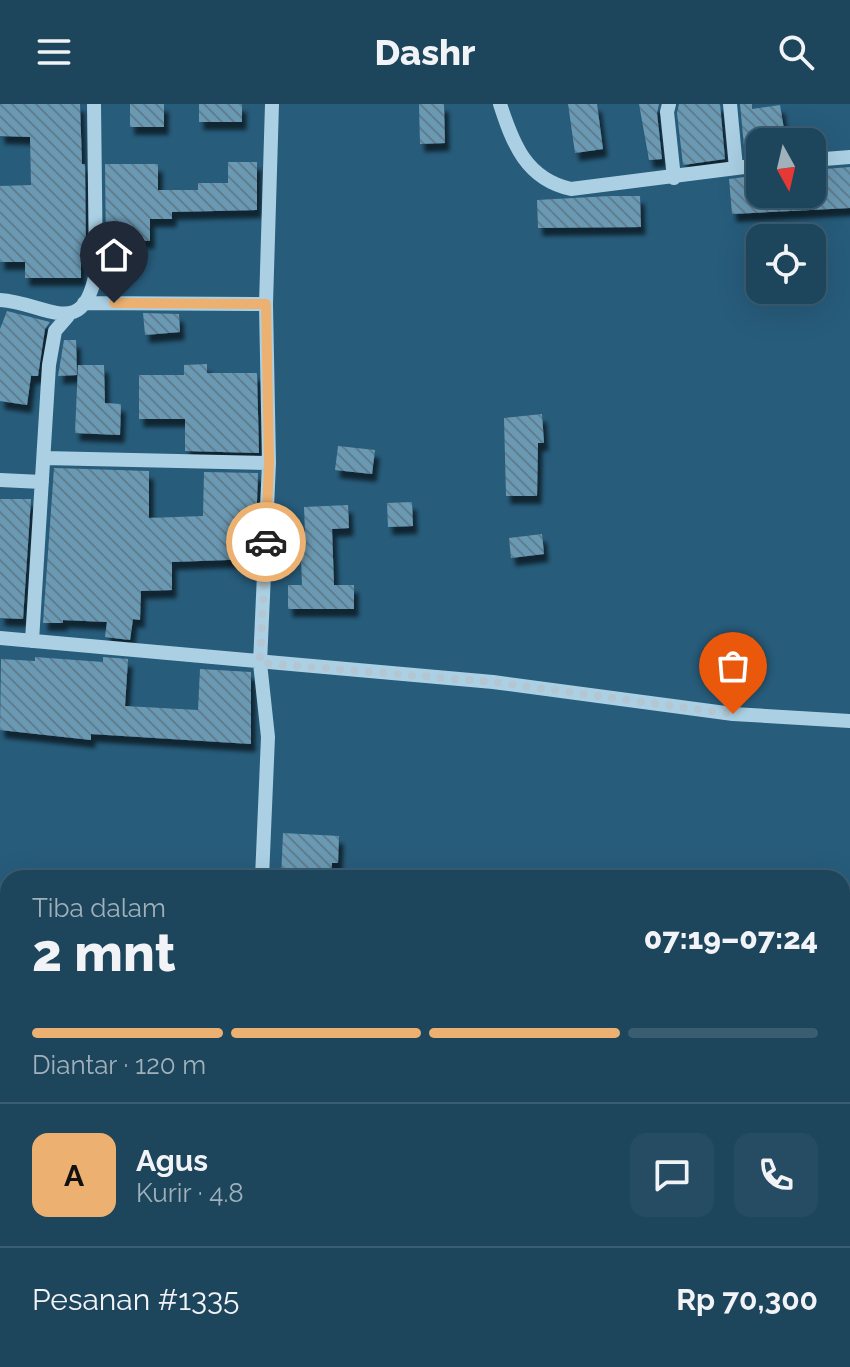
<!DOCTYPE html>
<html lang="id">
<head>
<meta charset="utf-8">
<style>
  :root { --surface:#1d455c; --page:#254c62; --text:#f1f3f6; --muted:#a0b1bb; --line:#3b5d72; --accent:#ecb171 }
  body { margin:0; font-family:Raleway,sans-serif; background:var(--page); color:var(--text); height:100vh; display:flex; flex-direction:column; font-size:30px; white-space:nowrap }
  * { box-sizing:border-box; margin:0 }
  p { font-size:26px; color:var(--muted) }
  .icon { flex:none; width:44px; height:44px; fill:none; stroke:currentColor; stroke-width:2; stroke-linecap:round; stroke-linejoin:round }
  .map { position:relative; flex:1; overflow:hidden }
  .panel { position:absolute; left:0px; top:766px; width:850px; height:498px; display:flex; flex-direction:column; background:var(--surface); border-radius:24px 24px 0 0; box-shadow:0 8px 32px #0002,0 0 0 2px var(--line) }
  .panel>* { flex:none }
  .needle { width:52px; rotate:172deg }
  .fabs { position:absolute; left:746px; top:24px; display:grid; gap:16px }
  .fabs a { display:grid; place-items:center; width:80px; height:80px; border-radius:16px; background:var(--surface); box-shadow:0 8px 32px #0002,0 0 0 2px var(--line); font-size:40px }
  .pin { position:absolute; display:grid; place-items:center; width:68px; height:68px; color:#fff; margin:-82px -34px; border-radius:50% 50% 50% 0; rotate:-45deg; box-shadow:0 0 8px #0007 }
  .pin .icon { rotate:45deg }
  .courier { position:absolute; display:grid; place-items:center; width:80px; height:80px; margin:-40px; border:6px solid #ecb171; border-radius:50%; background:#fff; color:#222; box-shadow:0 2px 10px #0007 }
  .headline em { font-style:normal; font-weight:800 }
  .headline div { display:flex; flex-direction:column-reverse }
  .headline { display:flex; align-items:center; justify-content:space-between; height:136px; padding:0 32px }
  h1 { font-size:52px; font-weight:800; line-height:60px }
  .bar { display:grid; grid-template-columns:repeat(4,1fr); gap:12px 8px; align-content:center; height:96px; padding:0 32px }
  .bar i { height:10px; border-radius:6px; background:var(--line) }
  .bar .on { background:var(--accent) }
  .bar p { grid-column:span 4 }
  .line { display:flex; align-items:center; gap:20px; padding:0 32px; border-top:2px solid var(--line) }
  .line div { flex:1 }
  .round { display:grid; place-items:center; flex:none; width:84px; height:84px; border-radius:16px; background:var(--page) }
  header { display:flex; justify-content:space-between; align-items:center; height:104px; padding:0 32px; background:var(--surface); font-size:36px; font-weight:800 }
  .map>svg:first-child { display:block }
</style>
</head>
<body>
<header><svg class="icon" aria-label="menu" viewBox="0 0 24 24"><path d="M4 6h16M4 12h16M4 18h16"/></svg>Dashr<svg class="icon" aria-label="search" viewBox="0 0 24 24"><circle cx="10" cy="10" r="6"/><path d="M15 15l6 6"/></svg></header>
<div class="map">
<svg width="850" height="1263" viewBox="0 0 850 1263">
  <defs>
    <pattern id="building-back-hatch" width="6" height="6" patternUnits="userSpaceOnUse" patternTransform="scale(2)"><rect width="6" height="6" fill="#6b99b3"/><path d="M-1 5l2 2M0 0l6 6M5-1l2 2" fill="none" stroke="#607e8f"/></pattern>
    <filter id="shadow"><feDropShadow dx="4.5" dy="8" stdDeviation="2" flood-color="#0009"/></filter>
  </defs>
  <rect width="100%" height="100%" fill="#275c7b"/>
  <path fill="url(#building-back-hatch)" filter="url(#shadow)" d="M0,0h80l2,60h3l1,88h-5v26h-56v-16h-25v-76l31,-1 -1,-48 -30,-1z
    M130,0h34v23h-34z
    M199,0h43v18h-43z
    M419,0h25l1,39 -25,1z
    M568,0h29l6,45 -28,4z
    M639,0h20l-2,9 5,46 -13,1z
    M679,0h41l5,55 -42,6 -6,-52z
    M740,0h12v5l28,-4 4,24 -29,3 2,23 -12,2z
    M228,58h29v48l-85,2v7h-22v22l-18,-1v13h-26l-1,-89h53v26h40v-7h30z
    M850,63v41l-118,6 -3,-35 31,-4v19h52v-24z
    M610,92h30l1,31 -103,1 -1,-28z
    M7,207l43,11 -5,7 -7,47h-7l-4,29 -27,-4v-72z
    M143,209l36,1 1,18 -35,3z
    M64,236h12l1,35 -19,1z
    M207,260v9h50l2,80 -74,-2v-32h-46v-44h45v-10z
    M78,261h26l1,38 16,1 -1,31 -45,-2z
    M542,310l2,29h-6l-1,53h-31l-2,-78z
    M338,342l37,4 -3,24 -37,-4z
    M54,364l95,3v47l54,-2 1,-44 54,1 -3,86 -83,3v28l-31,1 -1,29 -7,-1 -3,21 -25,-3 2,-15 -44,-2v3h-20z
    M0,395h31l-8,120 -23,-1z
    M412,398l1,24 -25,1 -1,-24z
    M348,401l1,23 -17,1 2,56h20v24h-66v-24h14l-2,-51 5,-1 -1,-26z
    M542,430l2,20 -33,4 -2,-20z
    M35,553l68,5v-5l25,2 -3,47 73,4 2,-41 51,3v72l-160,-10v6l-91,-10 1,-71 34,2z
    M283,729l56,3 -1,27h-6l-1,15h-50z"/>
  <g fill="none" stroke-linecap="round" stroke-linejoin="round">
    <path stroke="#abd0e4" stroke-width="14" d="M500,0c13,40 26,75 71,85l189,-24
      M669,0l-2,8 7,66
      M730,0l6,64
      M812,56l38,-3
      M0,196c47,3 83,42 96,-28l-2,-168
      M84,199l182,1
      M44,354l225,5
      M0,376l42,2
      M0,534l493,44 240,32 117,7
      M32,537l17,-276 6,-34 13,-15
      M262,774l6,-141 -8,-74 9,-200 -3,-159 6,-200
      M253,1263l1,-7"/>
  </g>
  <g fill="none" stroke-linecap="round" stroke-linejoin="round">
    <path stroke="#b3c6d1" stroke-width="8" stroke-dasharray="0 14.4" d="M266,438l-6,121 233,19 240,32"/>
    <path stroke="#ecb171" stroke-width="10" d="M114,199l152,1 3,159 -3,79"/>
  </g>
</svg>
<div class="fabs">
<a><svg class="needle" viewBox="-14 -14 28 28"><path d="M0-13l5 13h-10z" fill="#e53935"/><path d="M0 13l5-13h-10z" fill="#a0b1bb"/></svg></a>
<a><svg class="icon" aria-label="locate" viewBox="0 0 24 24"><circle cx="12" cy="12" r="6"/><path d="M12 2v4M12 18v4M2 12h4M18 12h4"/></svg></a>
</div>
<div class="pin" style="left:733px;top:610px;background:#ea580c"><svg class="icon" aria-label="bag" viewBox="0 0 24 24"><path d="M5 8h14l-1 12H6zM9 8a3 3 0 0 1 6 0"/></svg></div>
<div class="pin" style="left:114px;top:199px;background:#1f2937"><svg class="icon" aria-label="home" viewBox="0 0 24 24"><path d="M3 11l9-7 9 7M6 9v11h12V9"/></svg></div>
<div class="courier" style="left:266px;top:438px"><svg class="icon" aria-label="car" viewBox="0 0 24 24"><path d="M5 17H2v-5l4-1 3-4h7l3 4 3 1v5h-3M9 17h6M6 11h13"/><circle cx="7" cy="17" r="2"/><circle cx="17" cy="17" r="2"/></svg></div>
<section class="panel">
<div class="headline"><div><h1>2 mnt</h1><p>Tiba dalam</p></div><em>07:19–07:24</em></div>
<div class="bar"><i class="on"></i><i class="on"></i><i class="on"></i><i></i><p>Diantar · 120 m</p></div>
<div class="line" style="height:144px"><b class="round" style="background:var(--accent);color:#111">A</b><div><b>Agus</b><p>Kurir · 4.8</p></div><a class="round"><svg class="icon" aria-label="chat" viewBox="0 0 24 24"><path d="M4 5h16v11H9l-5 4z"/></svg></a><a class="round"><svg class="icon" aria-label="phone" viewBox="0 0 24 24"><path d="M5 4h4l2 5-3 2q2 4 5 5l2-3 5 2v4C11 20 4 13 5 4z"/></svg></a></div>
<div class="line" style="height:104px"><div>Pesanan #1335</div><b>Rp 70,300</b></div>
</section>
</div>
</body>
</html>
